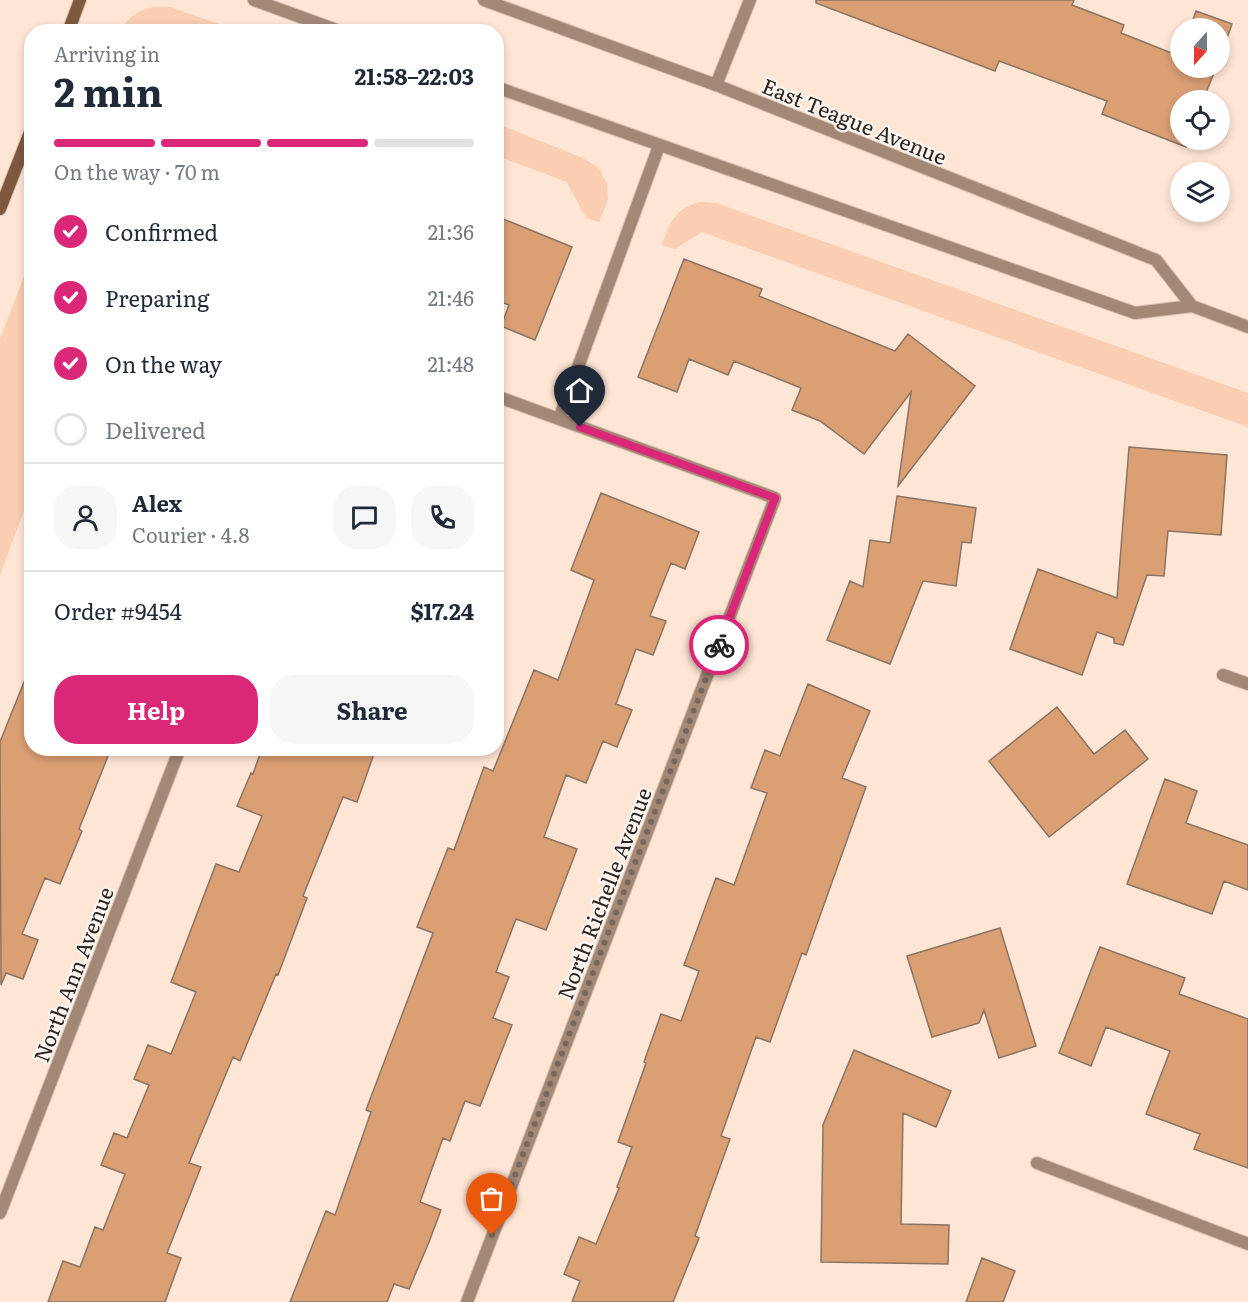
<!DOCTYPE html>
<html lang="en">
<head>
<meta charset="utf-8">
<style>
  :root { --surface:#fff; --page:#f6f6f7; --text:#1f2937; --muted:#747a83; --line:#e0e1e3; --accent:#db2777 }
  body { margin:0; font-family:Literata,serif; background:var(--page); color:var(--text); height:100vh; display:flex; flex-direction:column; font-size:22px; white-space:nowrap }
  * { box-sizing:border-box; margin:0 }
  p { font-size:20px; color:var(--muted) }
  .icon { flex:none; width:33px; height:33px; fill:none; stroke:currentColor; stroke-width:2; stroke-linecap:round; stroke-linejoin:round }
  .map { position:relative; flex:1; overflow:hidden }
  .panel { position:absolute; left:24px; top:24px; width:480px; height:732px; display:flex; flex-direction:column; background:var(--surface); border-radius:24px; box-shadow:0 3px 9px #0003 }
  .panel>* { flex:none }
  .needle { width:39px; rotate:201deg }
  .fabs { position:absolute; left:1170px; top:18px; display:grid; gap:12px }
  .fabs a { display:grid; place-items:center; width:60px; height:60px; border-radius:50%; background:var(--surface); box-shadow:0 3px 9px #0003; font-size:30px }
  .pin { position:absolute; display:grid; place-items:center; width:51px; height:51px; color:#fff; margin:-62px -26px; border-radius:50% 50% 50% 0; rotate:-45deg; box-shadow:0 0 6px #0007 }
  .pin .icon { rotate:45deg }
  .courier { position:absolute; display:grid; place-items:center; width:60px; height:60px; margin:-30px; border:4px solid #db2777; border-radius:50%; background:#fff; color:#222; box-shadow:0 2px 8px #0007 }
  .summary em { font-style:normal; font-weight:700 }
  .summary div { display:flex; flex-direction:column-reverse }
  .summary { display:flex; align-items:center; justify-content:space-between; height:102px; padding:0 30px }
  h1 { font-size:39px; font-weight:700; line-height:45px }
  .bar { display:grid; grid-template-columns:repeat(4,1fr); gap:9px 6px; align-content:center; height:72px; padding:0 30px }
  .bar i { height:8px; border-radius:4px; background:var(--line) }
  .bar .on { background:var(--accent) }
  .bar p { grid-column:span 4 }
  .line { display:flex; align-items:center; gap:15px; padding:0 30px; border-top:2px solid var(--line) }
  .line div { flex:1 }
  .round { display:grid; place-items:center; flex:none; width:63px; height:63px; border-radius:24px; background:var(--page) }
  ol { padding:0 30px; list-style:none }
  li { display:flex; align-items:center; gap:18px; height:66px }
  li p { margin-inline-start:auto }
  li .icon { padding:6px; border-radius:50%; background:var(--accent); color:#fff; stroke-width:4 }
  li:last-child { color:var(--muted) }
  li i { width:33px; height:33px; border:3px solid var(--line); border-radius:50% }
  .primary-button { display:flex; gap:12px; margin-top:auto; padding:12px 30px }
  .primary-button a { flex:1; height:69px; border-radius:24px; background:var(--accent); color:#fff; font-size:24px; font-weight:700; line-height:69px; text-align:center }
  .primary-button a+a { background:var(--page); color:var(--text) }
  .map>svg:first-child { display:block }
</style>
</head>
<body>
<div class="map">
<svg width="1248" height="1302" viewBox="0 0 1248 1302">
  <rect width="100%" height="100%" fill="#ffe5d4"/>
  <path fill="#f9ceb2" d="M153,7h17l69,24h-119c9,-15 16,-19 33,-24z
    M497,124l86,34 16,10 8,16 1,15 -9,23 -13,-4 -19,-36 -70,-26z
    M700,202l16,1 532,190v34l-546,-195 -27,17 -13,-4c8,-24 13,-36 38,-43z
    M31,258v234l-31,83v-236z"/>
  <path fill="#db9f74" stroke="#8b7464" stroke-width="1.5" d="M816,0h258l-2,5 52,20 -3,8 58,23 1,-4v16h36l-13,32h-23v40h9l-3,7 -84,-33 5,-13 -108,-40 -4,10 -179,-68z
    M1196,11l36,13 -12,34v-30h-30z
    M496,216l76,31 -37,93 -34,-14 8,-21 -13,-5z
    M684,259l78,30 -3,7 136,55 13,-17 67,52 -77,100 13,-94 -47,62 -44,-33 -28,-11 9,-22 -67,-27 -6,14 -39,-16 -12,33 -39,-15z
    M1129,447l98,8 -6,80 -53,-4 -4,45 -17,-1 -24,70 -9,-2v-5l-17,-6 -15,43 -72,-26 28,-80 79,29z
    M601,493l98,39 -14,37 -14,-6 -21,53 16,5 -13,34 -17,-6 -20,55 16,6 -15,37 -14,-6 -17,42 -20,-8 -22,62 33,12 -31,81 -30,-11 -20,53 13,5 -16,41 19,7 -32,81 -15,-5 -15,40 -7,-3 -23,64 21,8 -12,32 -20,47 -15,-5 -7,18h-97l36,-91 9,4 36,-103 -5,-2 67,-177 -16,-6 31,-79 6,2 30,-83 9,4 41,-101 24,10 36,-100 -23,-10z
    M897,496l79,12 -5,35 -9,-1 -6,44 -33,-5 -33,83 -63,-24 23,-59 13,6 7,-47 20,3z
    M30,667h2v81h55l21,8 -29,73 3,2 -22,53 -15,-6 -23,56 16,6 -15,39 -17,-6 -5,12 -1,-243z
    M808,684l62,27 -28,67 24,9 -60,168 -4,-2 -32,89 -14,-5 -35,99 9,3 -35,97 4,2 -26,64h-101l8,-21 -16,-7 15,-37 17,7 23,-56 -2,-1 15,-40 -14,-5 28,-79 -2,-1 17,-48 20,7 18,-50 -15,-6 32,-87 18,7 33,-92 -16,-5 14,-38 15,6z
    M1057,707l37,47 31,-24 23,29 -99,78 -60,-76z
    M262,748h114l-19,54 -14,-5 -40,99 4,2 -29,77 -2,-1 -36,87 -7,-4 -44,106 12,4 -34,86 14,5 -16,44h-117l15,-41 17,6 15,-40 8,3 22,-56 -24,-9 13,-32 13,5 22,-53 -15,-6 14,-34 23,9 25,-62 -25,-10 45,-118 23,8 23,-56 -25,-10 14,-33 2,1z
    M1165,779l32,12 -11,32 62,22v45l-24,-9 -12,33 -85,-30z
    M1000,928l36,118 -37,12 -15,-48 -5,13 -47,14 -25,-81z
    M1100,947l85,31 -6,16 69,25v149l-54,-19 6,-15 -54,-20 24,-63 -64,-24 -15,39 -32,-13z
    M854,1050l97,41 -15,36 -33,-14 -2,111 48,1 -1,39 -127,-2 2,-137z
    M982,1258l33,13 -12,31h-37z"/>
  <g fill="none" stroke-linecap="round" stroke-linejoin="round">
    <g stroke="#d9c2b3" stroke-width="14">
      <path id="minor" d="M716,85l34,-85
        M559,419l100,-273
        M1223,675l25,9
        M1037,1163l211,81
        M0,1213l180,-465
        M467,1302l308,-804 -279,-102"/>
    </g>
    <g stroke="#d9c2b3" stroke-width="14">
      <path id="tertiary" d="M254,0l88,32
        M484,0l232,85 440,175 36,46
        M496,87l639,226 57,-7 56,21"/>
    </g>
    <g stroke="#d9c2b3" stroke-width="14">
      <path id="secondary" d="M68,32l12,-32
        M0,209l32,-82"/>
    </g>
    <use href="#minor" stroke="#a38876" stroke-width="12"/>
    <use href="#tertiary" stroke="#a38876" stroke-width="12"/>
    <use href="#secondary" stroke="#7e593f" stroke-width="12"/>
  </g>
  <g fill="none" stroke-linecap="round" stroke-linejoin="round">
    <path stroke="#77685e" stroke-width="6" stroke-dasharray="0 10.8" d="M492,1235l227,-590"/>
    <path stroke="#db2777" stroke-width="8" d="M580,427l195,71 -56,147"/>
  </g>
  <g text-anchor="middle" dominant-baseline="central" stroke-width="4.5" stroke-linejoin="round" paint-order="stroke">
    <g font-size="21" fill="#2e241e" stroke="#fcf7f3">
      <text transform="translate(855 120) rotate(22)">East Teague Avenue</text>
      <text transform="translate(603 893) rotate(-69)">North Richelle Avenue</text>
      <text transform="translate(72 974) rotate(-69)">North Ann Avenue</text>
    </g>
  </g>
</svg>
<div class="fabs">
<a><svg class="needle" viewBox="-14 -14 28 28"><path d="M0-13l5 13h-10z" fill="#e53935"/><path d="M0 13l5-13h-10z" fill="#747a83"/></svg></a>
<a><svg class="icon" aria-label="locate" viewBox="0 0 24 24"><circle cx="12" cy="12" r="6"/><path d="M12 2v4M12 18v4M2 12h4M18 12h4"/></svg></a>
<a><svg class="icon" aria-label="layers" viewBox="0 0 24 24"><path d="M12 4l9 5-9 5-9-5zM3 14l9 5 9-5"/></svg></a>
</div>
<div class="pin" style="left:492px;top:1235px;background:#ea580c"><svg class="icon" aria-label="bag" viewBox="0 0 24 24"><path d="M5 8h14l-1 12H6zM9 8a3 3 0 0 1 6 0"/></svg></div>
<div class="pin" style="left:580px;top:427px;background:#1f2937"><svg class="icon" aria-label="home" viewBox="0 0 24 24"><path d="M3 11l9-7 9 7M6 9v11h12V9"/></svg></div>
<div class="courier" style="left:719px;top:645px"><svg class="icon" aria-label="bike" viewBox="0 0 24 24"><circle cx="6" cy="16" r="4"/><circle cx="18" cy="16" r="4"/><path d="M6 16l4-8h5l3 8M10 8l3 8H6M13 5h3"/></svg></div>
<section class="panel">
<div class="summary"><div><h1>2 min</h1><p>Arriving in</p></div><em>21:58–22:03</em></div>
<div class="bar"><i class="on"></i><i class="on"></i><i class="on"></i><i></i><p>On the way · 70 m</p></div>
<ol>
<li><svg class="icon" aria-label="check" viewBox="0 0 24 24"><path d="M5 12l5 5 9-10"/></svg>Confirmed<p>21:36</p></li>
<li><svg class="icon" aria-label="check" viewBox="0 0 24 24"><path d="M5 12l5 5 9-10"/></svg>Preparing<p>21:46</p></li>
<li><svg class="icon" aria-label="check" viewBox="0 0 24 24"><path d="M5 12l5 5 9-10"/></svg>On the way<p>21:48</p></li>
<li><i></i>Delivered</li>
</ol>
<div class="line" style="height:108px"><a class="round"><svg class="icon" aria-label="person" viewBox="0 0 24 24"><circle cx="12" cy="8" r="4"/><path d="M4 21q1-7 8-7t8 7"/></svg></a><div><b>Alex</b><p>Courier · 4.8</p></div><a class="round"><svg class="icon" aria-label="chat" viewBox="0 0 24 24"><path d="M4 5h16v11H9l-5 4z"/></svg></a><a class="round"><svg class="icon" aria-label="phone" viewBox="0 0 24 24"><path d="M5 4h4l2 5-3 2q2 4 5 5l2-3 5 2v4C11 20 4 13 5 4z"/></svg></a></div>
<div class="line" style="height:78px"><div>Order #9454</div><b>$17.24</b></div>
<div class="primary-button"><a>Help</a><a>Share</a></div>
</section>
</div>
</body>
</html>
